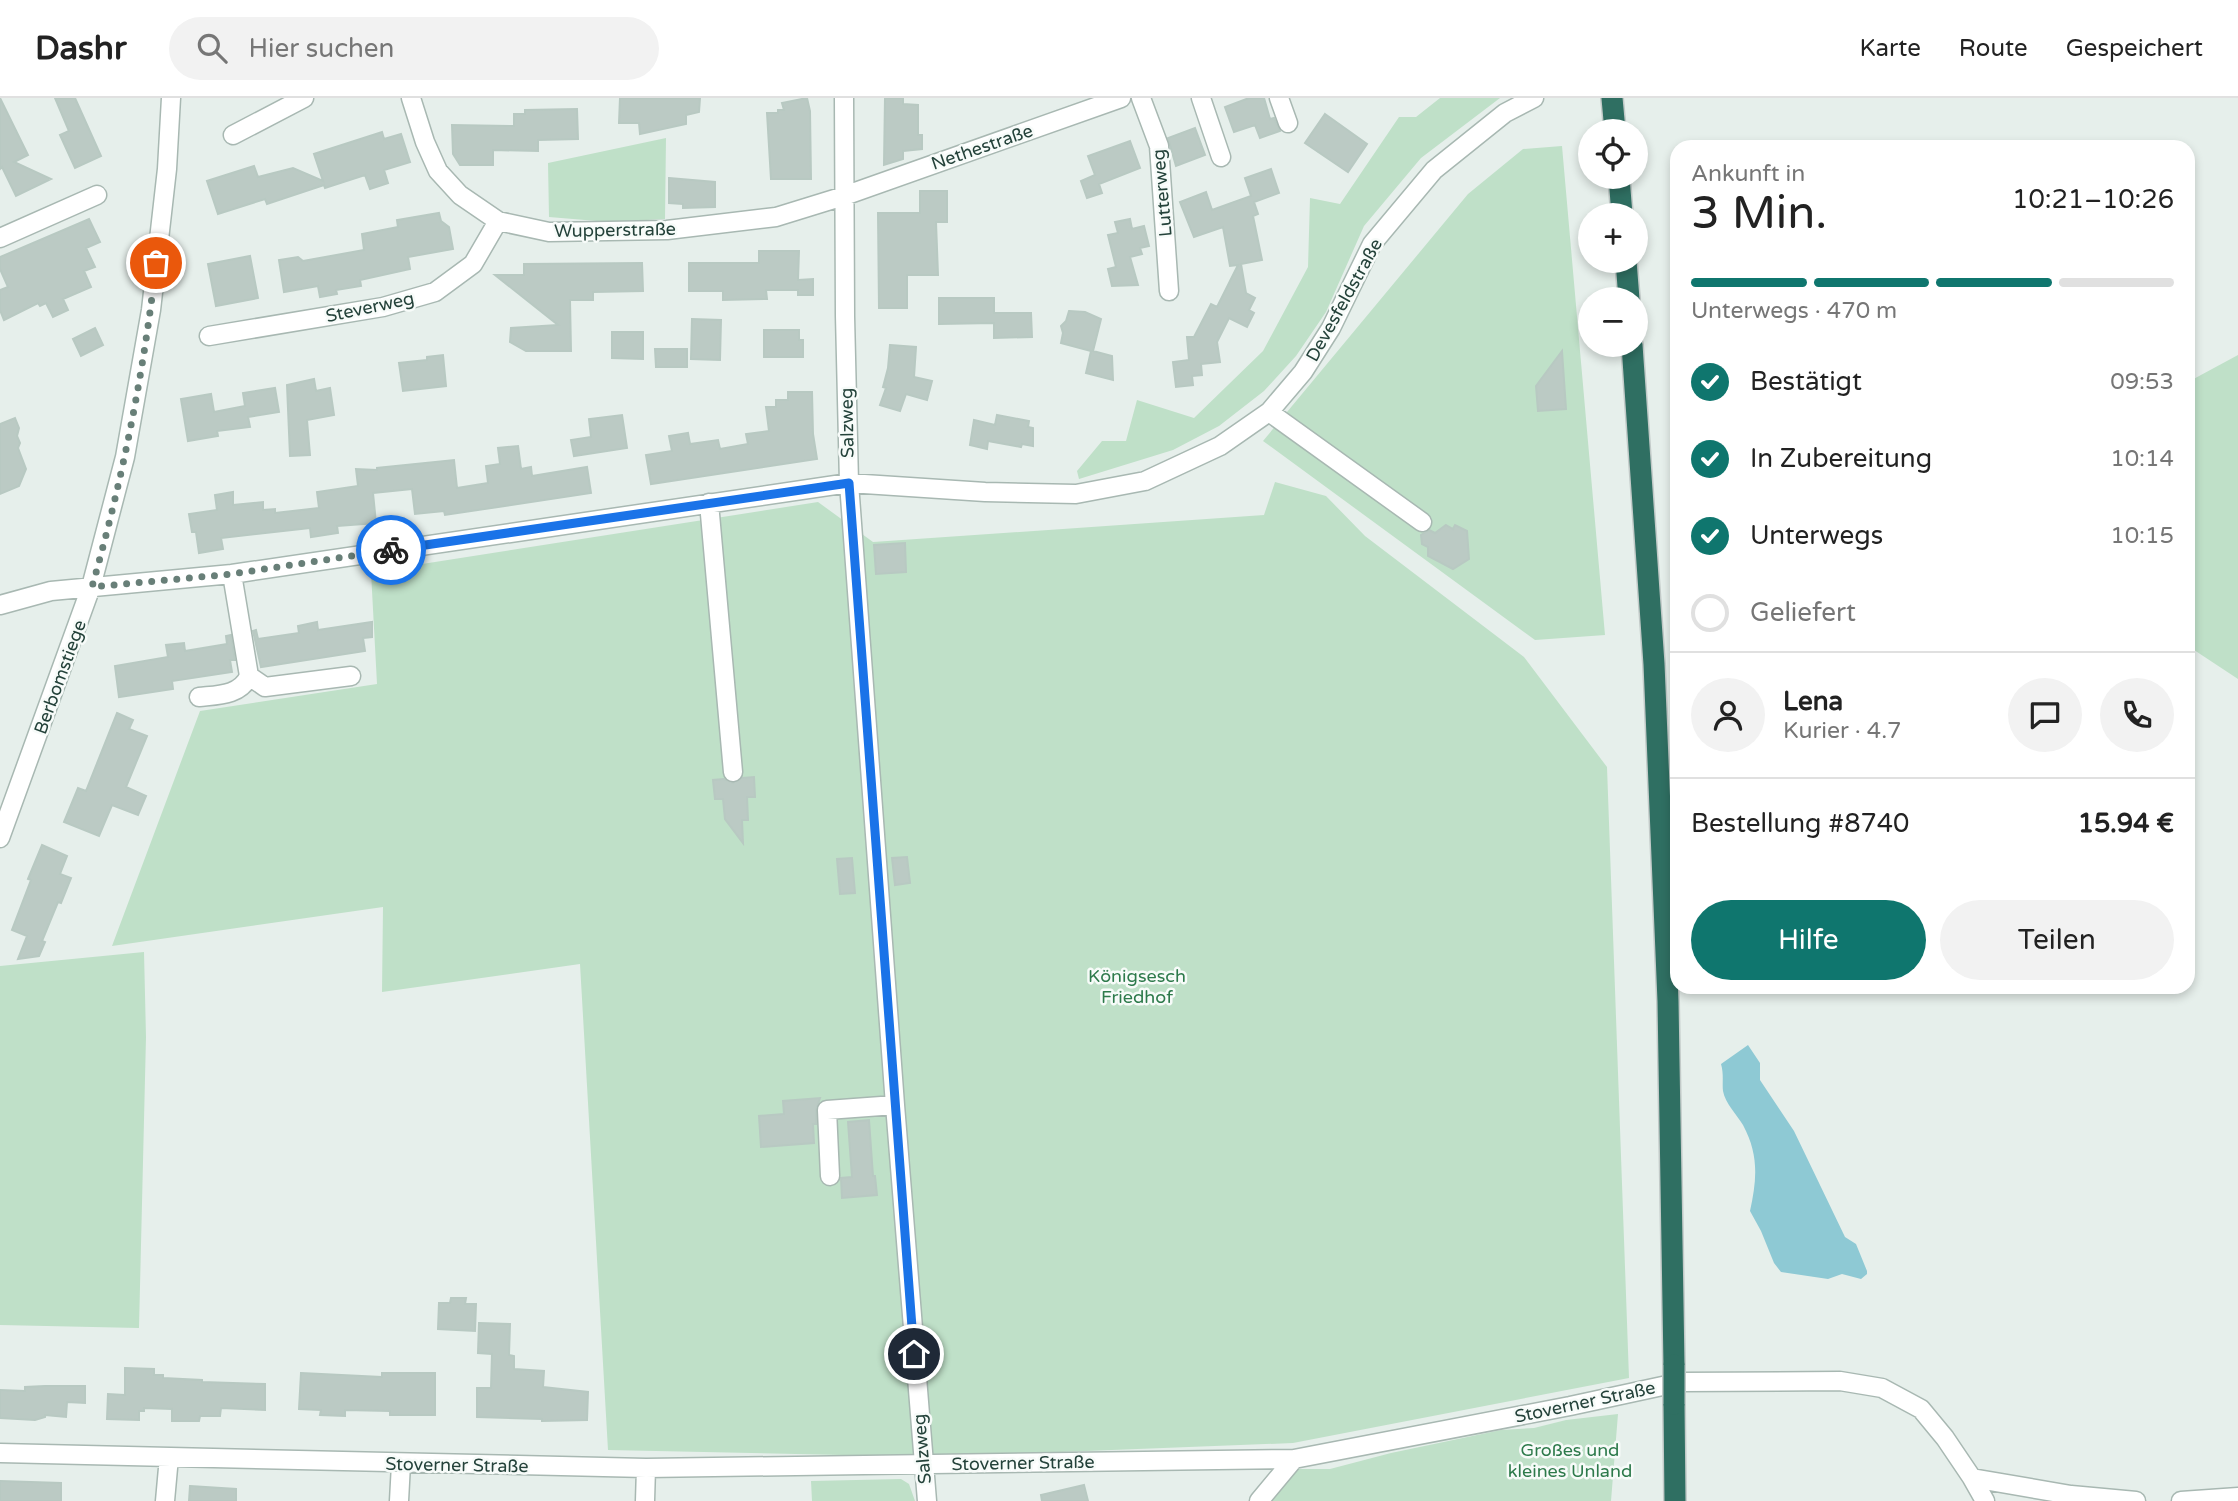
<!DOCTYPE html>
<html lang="de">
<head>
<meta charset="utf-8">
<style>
  :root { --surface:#fff; --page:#f2f2f2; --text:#222; --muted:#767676; --line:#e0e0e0; --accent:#0f766e }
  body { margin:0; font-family:"Varela Round",sans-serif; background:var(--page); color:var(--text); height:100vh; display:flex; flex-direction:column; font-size:26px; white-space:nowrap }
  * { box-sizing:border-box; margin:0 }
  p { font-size:23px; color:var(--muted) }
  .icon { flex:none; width:38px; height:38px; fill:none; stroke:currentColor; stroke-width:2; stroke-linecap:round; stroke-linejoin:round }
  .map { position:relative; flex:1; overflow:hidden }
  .sheet { position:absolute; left:1670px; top:42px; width:525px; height:854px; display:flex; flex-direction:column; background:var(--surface); border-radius:21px; box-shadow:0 4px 10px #0003 }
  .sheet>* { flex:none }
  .controls { position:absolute; left:1578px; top:21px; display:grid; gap:14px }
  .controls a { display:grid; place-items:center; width:70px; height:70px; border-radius:50%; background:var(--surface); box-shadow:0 4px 10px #0003; font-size:35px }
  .pin { position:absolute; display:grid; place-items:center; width:60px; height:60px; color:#fff; margin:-30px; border:4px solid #fff; border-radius:50%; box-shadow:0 2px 7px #0007 }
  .courier { position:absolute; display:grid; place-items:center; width:70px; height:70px; margin:-35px; border:5px solid #1a73e8; border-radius:50%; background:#fff; color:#222; box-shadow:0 2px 9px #0007 }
  .head em { font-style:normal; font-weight:600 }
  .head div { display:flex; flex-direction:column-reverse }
  .head { display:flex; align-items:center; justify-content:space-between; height:119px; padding:0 21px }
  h1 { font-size:46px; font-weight:600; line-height:52px }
  .bar { display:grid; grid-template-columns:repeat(4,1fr); gap:10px 7px; align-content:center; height:84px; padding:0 21px }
  .bar i { height:9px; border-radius:5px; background:var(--line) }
  .bar .active { background:var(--accent) }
  .bar p { grid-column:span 4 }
  .line { display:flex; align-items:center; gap:18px; padding:0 21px; border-top:2px solid var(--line) }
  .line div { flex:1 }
  .round { display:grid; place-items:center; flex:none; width:74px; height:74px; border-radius:37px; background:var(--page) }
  ol { padding:0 21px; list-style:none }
  li { display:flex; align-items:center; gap:21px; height:77px }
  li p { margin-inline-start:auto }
  li .icon { padding:7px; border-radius:50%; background:var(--accent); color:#fff; stroke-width:4 }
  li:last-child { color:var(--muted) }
  li i { width:38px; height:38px; border:4px solid var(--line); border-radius:50% }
  .cta { display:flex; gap:14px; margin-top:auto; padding:14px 21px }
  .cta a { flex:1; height:80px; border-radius:42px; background:var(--accent); color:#fff; font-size:28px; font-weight:600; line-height:80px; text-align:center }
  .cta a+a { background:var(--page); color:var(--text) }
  header { display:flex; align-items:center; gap:42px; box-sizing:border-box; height:98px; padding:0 35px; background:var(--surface); border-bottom:2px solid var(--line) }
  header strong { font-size:33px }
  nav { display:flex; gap:38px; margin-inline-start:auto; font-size:24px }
  .search { width:490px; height:63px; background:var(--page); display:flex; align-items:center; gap:18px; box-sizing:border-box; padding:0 24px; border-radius:38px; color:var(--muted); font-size:26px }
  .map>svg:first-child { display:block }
</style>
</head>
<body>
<header>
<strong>Dashr</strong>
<div class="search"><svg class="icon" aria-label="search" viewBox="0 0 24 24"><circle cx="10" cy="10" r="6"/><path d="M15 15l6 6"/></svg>Hier suchen</div>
<nav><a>Karte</a><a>Route</a><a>Gespeichert</a></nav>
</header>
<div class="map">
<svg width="2238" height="1403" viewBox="0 0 2238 1403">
  <rect width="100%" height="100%" fill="#e6efeb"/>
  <path fill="#bfe0c8" d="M1440,0h60l-79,60 -57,68 -38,86 -30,44 -32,35 -45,35 -46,24 -94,29 -2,-8 25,-30h24l11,-41 57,18 69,-67 45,-84 2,-69 30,6 59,-87h17z
    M666,40l-1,81 -56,3 -60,-5 -1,-54z
    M1562,48l43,489 -70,5 -272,-199 205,-247 55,-45z
    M2238,257v324l-50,-33v-264z
    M1275,384l51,14 39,40 159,121 83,110 22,611 -336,65 -361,14 -324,-7 -28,-486 -198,28 1,-85 -271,39 88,-235 177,-27 -6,-112 447,-70 55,40 391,-27z
    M144,854l2,85 -7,291 -139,-3v-359z
    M1618,1316l-7,87h-350l24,-32h45l61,-16 110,-23 33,-2 32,-8z
    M901,1381l8,5 6,17h-103l-1,-20z"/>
  <path fill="#8ec9d4" d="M1748,947l12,18v17l34,51 51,106 11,7 11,27v3l-6,5 -19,-5 -14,5 -47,-7 -7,-9 -13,-32 -11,-20c7,-32 9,-56 -7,-86 -6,-10 -18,-22 -20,-34 -1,-7 1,-17 -2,-27z"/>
  <path fill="#bbcac4" stroke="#b8c9c2" stroke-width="2" d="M0,0l28,57 -14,7 37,17 -35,17 -14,-29 -2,2z
    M55,0h20l26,58 -26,12 -15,-33 9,-4z
    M620,0h80l-1,14 -13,3v9l-46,10 -1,-11h-20z
    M807,0l3,13 1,68h-40l-4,-66h11v-3h6l-2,-7z
    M885,0h18v6l15,1v30h4v14l-19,2v8l-19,6z
    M1249,0h15l6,21 4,-1 6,13 -20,7 -5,-13 -21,7 -9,-25z
    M577,11l1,30 -40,1v11l-45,-1v15h-33l-7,-11 -1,-29 62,1v-12h11v-4z
    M1325,16l42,30 -19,28 -43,-29z
    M1195,30l10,27 -29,11 -8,-28z
    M382,34l2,7 17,-5 9,28 -26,8 4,13 -18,6 -5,-14 -40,13 -1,-3 -57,19 -2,-5 -47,15 -11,-33 47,-15 4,11 35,-9 30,13 -9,-27z
    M1130,43l10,27 -41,16 3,9 -15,5 -6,-17 14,-6 -7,-19z
    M1271,71l8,24 -25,9 4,12 -5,2 9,44 -21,4 5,29 9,5 -6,12 5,3 -7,14 -18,-9 -12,24 3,20 -19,2 1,11 -10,1 1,9 -17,2 -3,-25 16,-2 -2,-23h7l17,-33 6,3 21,-42 -8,1 -7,-39 -29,10 -14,-35 26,-10 6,18 39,-14 -6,-18z
    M669,80l46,4v25l-32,1v-4l-14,-1z
    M920,93h27v31h-11l2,53h-31v33h-28l-1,-95h42z
    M439,115l2,8 8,6 4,22 -45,8 2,12 -50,11 1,6 -25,4 1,4 -17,3 -2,-11 -34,6 -5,-32 19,-3 5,4 61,-11 -2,-16 36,-7 -1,-7z
    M89,121l11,23 -14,6 9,19 -11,4 7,16 -28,12 5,11 -15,7 -7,-14 -6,3 -2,-3 -34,17 -4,-10v-20l8,-3 -8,-18v-12z
    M1130,121l2,10 12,-3 5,20 -9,2 2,6 -12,3 8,28 -26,1 -4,-17 8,-2 -8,-32 10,-2 -3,-11z
    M759,153h40l-1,29 15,-1v16h-15v-5h-32l1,9 -44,1v-9h-34v-28h70z
    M250,158l8,42 -42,8 -8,-42z
    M642,165l1,28 -50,1v8h-23l1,51h-45l-16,-9 1,-14 47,-3 -63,-50h29v-11z
    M939,200h55v15h37l1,24 -38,1v-15l-55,1z
    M1069,213l16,1 16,7 -8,32 19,5 1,24 -27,-7 5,-22 -30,-8 2,-10 -2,-7 5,-5z
    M692,221l29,1 -1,40 -29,-1z
    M95,230l8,17 -22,11 -8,-17z
    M764,232h35v10h4v17h-39z
    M612,234h31v27l-31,-1z
    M890,247l26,2 -2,30 18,4 -5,19 -21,-6 -6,17 -20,-6 6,-17 -3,-1 5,-19z
    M655,251h32v18h-31z
    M1562,253l4,58 -28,2 -2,-25z
    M443,257l3,31 -43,5 -4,-28 28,-3v-3z
    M314,281l2,12 14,-3 4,27 -27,5 3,35 -20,1 -3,-71z
    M275,290l4,24 -31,5 2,10 -33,4 1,5 -30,5 -7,-42 30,-5 3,18 31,-6 -2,-13z
    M788,294h24l1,42 4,25 -166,25 -5,-29 26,-4 -3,-15 19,-3 2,11 28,-4 2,9 28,-5 -2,-10 23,-3 -3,-24h10v-7h12z
    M622,317l5,33 -53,8 -3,-16 20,-3 -2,-18z
    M997,317l32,6 -1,6 5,1v18l-11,-2 -1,3 -33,-6 -1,8 -17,-4 4,-25 21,5z
    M15,320l4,10 -2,8 3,7 -2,5 8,21 -7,17 -19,8v-70z
    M518,348l3,23 10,-2 1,9 55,-9 4,26 -146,22 -1,-4 -29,3 -3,-25 -39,4 3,30 -39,3 1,7 -27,4 -1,-9 -89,10 2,11 -24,4 -3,-21h-4l-3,-18 28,-4 -2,-15 18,-3v13l30,-3v8l12,-1v4l44,-5 -2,-16 41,-6 -2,-17 21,1v-2l77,-8 3,28 31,-5 -2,-17 14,-2 -2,-16z
    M1446,427l7,4 2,-4 12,6 2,28 -16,10 -25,-13v-9l-6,-3 -1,-9 8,-5 6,3z
    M905,445l1,29 -30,2 -2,-29z
    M317,524l1,8 54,-8v15l-9,1 2,13 -104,16 -8,-36 3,-1 2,9 41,-6 -1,-7z
    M231,537l4,25h-5l2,12 -60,9 1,8 -54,8 -4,-31 53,-9 -2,-12 18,-2 1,8 42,-7 -1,-8z
    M117,615l16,7 -4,9 18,7 -21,51 20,9 -8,19 -26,-10 -13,31 -35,-14 14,-34 8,3z
    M754,679l1,20h-8l1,23h-6l1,23 -18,-24 -2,-20h-8l-2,-19 11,-1 9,4 9,-5z
    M42,747l25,11 -7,18 11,4 -10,25 -3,-1 -16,39 3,1 -6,14 -21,3 9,-23 -15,-6 19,-50 -3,-1z
    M907,759l3,26 -15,2 -3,-27z
    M852,760l3,35 -15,1 -3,-35z
    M820,1000l-4,12v14h-3l1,19 -53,4 -2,-31 25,-2 -1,-13z
    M869,1022l4,56h2l2,19 -35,3 -1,-20 11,-1 -4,-55z
    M451,1200h15l-1,6h11l-1,27 -37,-2 1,-26h11z
    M479,1225l31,1 -1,31 5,1v13l30,2 -1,16 45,5 -1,28 -45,1v-2l-65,-2v-29h14l1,-34 -14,-1z
    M125,1270l29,1v6h9v3l39,2v2l63,2v26l-44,-2 -1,8h-20l-1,5h-27v-12l-28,-1v3h-5v9l-32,-1 1,-25 17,1z
    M301,1275l81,4v-4h53v42h-45v-4l-45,-1v6l-25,-1 1,-5 -22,-1z
    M45,1288h40v17l-18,-1 -1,15 -21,-2v2l-10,3 -35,-2v-28l25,1v-4z
    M0,1383l61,2v18h-61z
    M1084,1387l4,16h-46l-1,-6z
    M190,1388l46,3v12h-47z"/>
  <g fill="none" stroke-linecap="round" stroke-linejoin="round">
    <g stroke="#a8b8b2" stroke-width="21">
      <path id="minor" d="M411,0l14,44 13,29 22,24 38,26 51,11 118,-2 109,-13 68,-21 277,-98
        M844,0l1,218 4,167 46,622 32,396
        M1141,0l18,48 10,145
        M1201,0l20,59
        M1279,0l9,25
        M233,37l71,-37
        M0,140l97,-43
        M209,238l174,-29 52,-15 38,-28 25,-43
        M1269,314l153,110
        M709,405l24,269
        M0,507l51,-14 181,-17 617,-91 136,9 91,2 69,-13 75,-35 49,-34 34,-40 28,-44 41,-84 62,-74 71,-57 29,-15
        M249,578l16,11 86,-11
        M199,599c18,-2 41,-1 50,-21l-17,-102
        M0,740l91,-251 34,-130 26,-147 16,-141 4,-71
        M830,1078l-3,-66 68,-5
        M0,1355l646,15 648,-9 276,-53 111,-24 159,-1 42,7 39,21 24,29 27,40 13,23
        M1972,1380l99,17 65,6
        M165,1403l4,-44
        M399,1403l2,-37
        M645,1403l1,-33
        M1259,1403l35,-42
        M2181,1403l57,-4"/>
    </g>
    <g stroke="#c2cac8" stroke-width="24">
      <path id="highway" d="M1612,0l3,33
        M1619,79l3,38
        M1626,163l3,38
        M1632,247l22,319 14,337 6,364
        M1674,1306l1,97"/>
    </g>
    <use href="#minor" stroke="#fff" stroke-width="18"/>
    <use href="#highway" stroke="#2f6f62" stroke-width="21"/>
    <g stroke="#c2cac8" stroke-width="24" stroke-linecap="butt">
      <path id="highway-bridge" d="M1674,1267v39"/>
    </g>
    <use href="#highway-bridge" stroke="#2f6f62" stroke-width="21"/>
  </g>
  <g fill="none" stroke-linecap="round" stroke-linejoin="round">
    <path stroke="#687f78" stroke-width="7" stroke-dasharray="0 12.6" d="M156,165c-12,110 -34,218 -64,324l140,-13 159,-24"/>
    <path stroke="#1a73e8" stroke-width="9" d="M391,452l458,-67 65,871"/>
  </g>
  <g text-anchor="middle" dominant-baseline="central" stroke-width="5" stroke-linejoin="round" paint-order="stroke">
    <g font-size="18" fill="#24423a" stroke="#f7fbf9">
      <text transform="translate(982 49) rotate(-19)">Nethestraße</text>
      <text transform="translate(1162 95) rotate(-95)">Lutterweg</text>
      <text transform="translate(615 132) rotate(-1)">Wupperstraße</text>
      <text transform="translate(1344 202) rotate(-61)">Devesfeldstraße</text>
      <text transform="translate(370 209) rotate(-12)">Steverweg</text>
      <text transform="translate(847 325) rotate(-91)">Salzweg</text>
      <text transform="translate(60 579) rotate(-70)">Berbomstiege</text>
      <text transform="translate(1585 1304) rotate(-12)">Stoverner Straße</text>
      <text transform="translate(922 1351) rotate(-95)">Salzweg</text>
      <text transform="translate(1023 1365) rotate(-1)">Stoverner Straße</text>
      <text transform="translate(457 1367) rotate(1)">Stoverner Straße</text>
    </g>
    <g font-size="18" fill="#2d7a4b" stroke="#f7fbf9">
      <text x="1137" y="878">Königsesch<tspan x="1137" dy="21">Friedhof</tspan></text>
      <text x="1570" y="1352">Großes und<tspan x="1570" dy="21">kleines Unland</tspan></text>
    </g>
  </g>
</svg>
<div class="controls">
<a><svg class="icon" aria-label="locate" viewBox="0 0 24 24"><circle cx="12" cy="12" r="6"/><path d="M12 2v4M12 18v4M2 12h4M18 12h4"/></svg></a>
<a>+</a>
<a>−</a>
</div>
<div class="pin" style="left:156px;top:165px;background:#ea580c"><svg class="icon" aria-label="bag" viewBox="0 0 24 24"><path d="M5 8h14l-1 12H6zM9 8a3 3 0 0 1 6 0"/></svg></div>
<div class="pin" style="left:914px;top:1256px;background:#1f2937"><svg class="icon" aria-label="home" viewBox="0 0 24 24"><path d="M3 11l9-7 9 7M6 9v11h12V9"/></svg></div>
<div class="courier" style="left:391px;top:452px"><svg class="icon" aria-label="bike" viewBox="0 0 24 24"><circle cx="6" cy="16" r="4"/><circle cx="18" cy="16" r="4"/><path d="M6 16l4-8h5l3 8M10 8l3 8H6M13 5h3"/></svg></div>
<section class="sheet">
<div class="head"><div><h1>3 Min.</h1><p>Ankunft in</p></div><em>10:21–10:26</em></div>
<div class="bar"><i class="active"></i><i class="active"></i><i class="active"></i><i></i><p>Unterwegs · 470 m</p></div>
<ol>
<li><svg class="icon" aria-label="check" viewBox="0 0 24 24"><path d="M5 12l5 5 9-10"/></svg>Bestätigt<p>09:53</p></li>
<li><svg class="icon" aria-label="check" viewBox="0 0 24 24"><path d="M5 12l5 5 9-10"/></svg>In Zubereitung<p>10:14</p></li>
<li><svg class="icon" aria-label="check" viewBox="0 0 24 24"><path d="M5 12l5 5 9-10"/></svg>Unterwegs<p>10:15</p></li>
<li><i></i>Geliefert</li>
</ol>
<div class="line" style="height:126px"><a class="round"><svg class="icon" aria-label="person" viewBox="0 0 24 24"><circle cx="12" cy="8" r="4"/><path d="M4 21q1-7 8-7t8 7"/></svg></a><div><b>Lena</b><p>Kurier · 4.7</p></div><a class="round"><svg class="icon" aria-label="chat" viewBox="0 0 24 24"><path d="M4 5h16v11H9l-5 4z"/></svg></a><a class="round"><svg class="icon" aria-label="phone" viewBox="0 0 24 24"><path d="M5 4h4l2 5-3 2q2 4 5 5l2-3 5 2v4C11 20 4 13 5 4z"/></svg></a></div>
<div class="line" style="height:91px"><div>Bestellung #8740</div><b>15.94 €</b></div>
<div class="cta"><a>Hilfe</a><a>Teilen</a></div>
</section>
</div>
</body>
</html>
